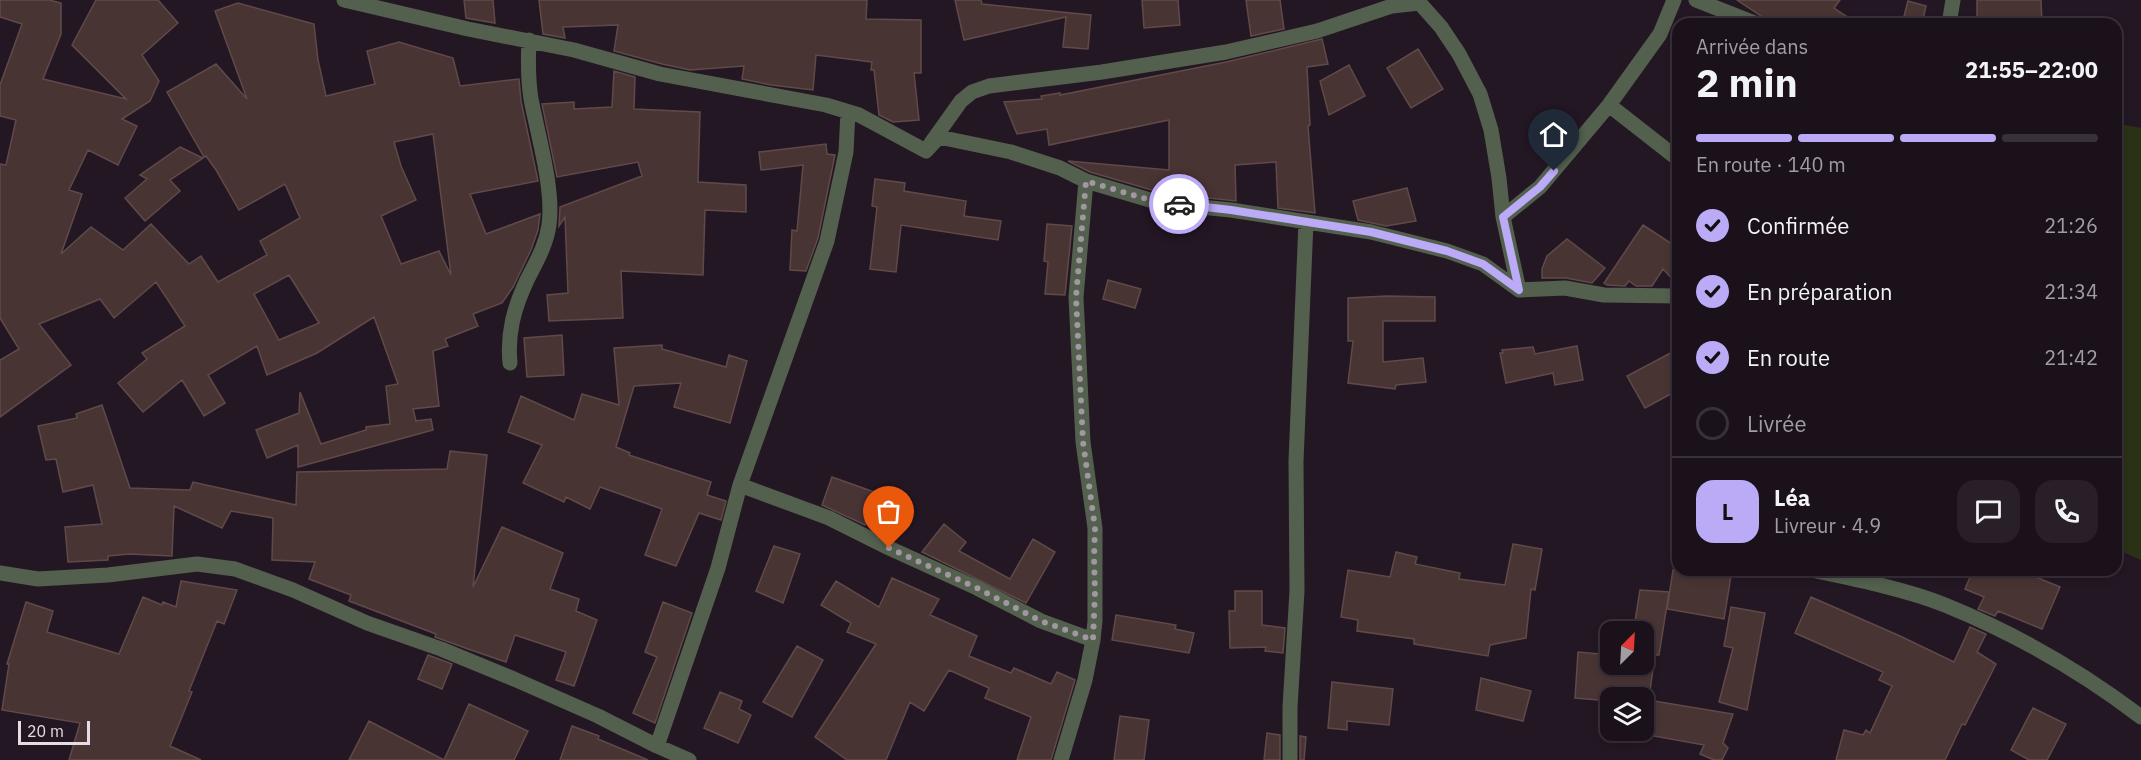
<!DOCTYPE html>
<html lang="fr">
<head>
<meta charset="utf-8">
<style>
  :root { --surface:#1b111b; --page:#281f28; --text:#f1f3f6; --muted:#a09da3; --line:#39313a; --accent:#bbaaf6 }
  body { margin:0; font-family:"IBM Plex Sans",sans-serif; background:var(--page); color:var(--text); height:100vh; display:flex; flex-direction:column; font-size:22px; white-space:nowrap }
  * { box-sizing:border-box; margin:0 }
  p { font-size:20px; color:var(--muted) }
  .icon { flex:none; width:33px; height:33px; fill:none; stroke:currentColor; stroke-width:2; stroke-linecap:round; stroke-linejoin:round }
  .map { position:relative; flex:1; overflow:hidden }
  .side { position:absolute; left:1672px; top:18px; width:450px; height:558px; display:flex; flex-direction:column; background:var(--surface); border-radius:18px; box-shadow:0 3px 9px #0003,0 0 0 2px var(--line) }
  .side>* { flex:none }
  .needle { width:39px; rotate:24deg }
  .buttons { position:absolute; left:1600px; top:621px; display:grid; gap:12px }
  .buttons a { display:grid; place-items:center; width:54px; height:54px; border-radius:12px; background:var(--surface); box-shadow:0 3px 9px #0003,0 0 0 2px var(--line); font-size:30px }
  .scale { position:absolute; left:18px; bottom:15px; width:72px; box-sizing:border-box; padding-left:6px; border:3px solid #e5dce5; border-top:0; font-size:16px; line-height:21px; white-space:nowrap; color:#e5dce5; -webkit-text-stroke:4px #241724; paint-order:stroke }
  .pin { position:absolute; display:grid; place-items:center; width:51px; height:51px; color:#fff; margin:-62px -26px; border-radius:50% 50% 50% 0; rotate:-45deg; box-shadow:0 0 6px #0007 }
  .pin .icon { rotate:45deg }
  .courier { position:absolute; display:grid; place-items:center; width:60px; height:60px; margin:-30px; border:4px solid #bbaaf6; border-radius:50%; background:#fff; color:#222; box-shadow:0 2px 8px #0007 }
  .overview em { font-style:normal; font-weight:800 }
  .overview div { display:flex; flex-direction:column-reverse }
  .overview { display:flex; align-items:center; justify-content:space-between; height:102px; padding:0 24px }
  h1 { font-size:39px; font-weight:800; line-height:45px }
  .bar { display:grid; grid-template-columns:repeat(4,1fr); gap:9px 6px; align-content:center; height:72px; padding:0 24px }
  .bar i { height:8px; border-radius:4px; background:var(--line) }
  .bar .active { background:var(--accent) }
  .bar p { grid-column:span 4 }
  .line { display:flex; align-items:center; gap:15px; padding:0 24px; border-top:2px solid var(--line) }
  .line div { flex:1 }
  .round { display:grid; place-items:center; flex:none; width:63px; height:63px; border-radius:18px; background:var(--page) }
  ol { padding:0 24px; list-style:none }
  li { display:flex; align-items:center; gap:18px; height:66px }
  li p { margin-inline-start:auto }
  li .icon { padding:6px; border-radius:50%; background:var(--accent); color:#111; stroke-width:4 }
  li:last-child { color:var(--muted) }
  li i { width:33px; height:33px; border:3px solid var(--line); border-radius:50% }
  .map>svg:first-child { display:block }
</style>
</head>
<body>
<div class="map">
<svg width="2141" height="760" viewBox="0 0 2141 760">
  <rect width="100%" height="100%" fill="#241724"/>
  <path fill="#2b3116" d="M2125,125l16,3v432l-25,-11v-417z"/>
  <path fill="#493434" stroke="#604949" stroke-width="1.5" fill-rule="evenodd" d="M0,0h49l12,3v31l-18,45 83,20 -54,-54 24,-45h62l20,23 -36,32 17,26 -9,20 -28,18 15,7 -19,39 -30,-15 -19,40 13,4 -21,60 30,-27 32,23 28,-26 38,40 12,-8 17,26 49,-27 -7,-14 40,-23 -15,-34 -46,26 -23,-40 -10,-14 -2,1 -37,-65 49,-28 31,35 -32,-88 23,-8 76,21 4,36 8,36 49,-12 -8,-33 32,-9 54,16 7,28 59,-7 2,22 17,80 -68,13 16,40 54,-20 -2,16 -7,20 -18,37 -11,16 -29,11 5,12 -33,13 3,7 -15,5 6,55 -26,3 3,12 15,-2 2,11 -135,37v-22l-31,13 -11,-28 43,-17 1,-21 21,52 45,-14v-3l24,-3 -4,-38 12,-2 -24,-67 -57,36 -50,22 -10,-29 -49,29 17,28 -21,13 -22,-36 -39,32 -25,-29 29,-24 -5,-6 43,-27 -29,-44 -42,36 -14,-19 -61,25 32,41 -71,52v-57l19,-11 -19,-31v-154l6,1 10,-45 -16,-4v-31l22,-61 -22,-7zM433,134l18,141 -12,-24 -38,13 -20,-48 35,-16 -15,-34 -7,-24zM289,275l30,48 -40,17 -25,-46z
    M464,0h29l2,23 -29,-5z
    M539,0h328l-1,19 55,1v53h-7l5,47 -26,2 -14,-7 -5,-45h-3l1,-8 -56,-7 -3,35 -42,-5 -29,-6 2,-13 -54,4 -28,-6 -48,-13 4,-26 -55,2 2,11 -22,-4z
    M955,0h26l1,4 109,11 -3,34 -25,-2 3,-30 -102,23z
    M1142,0h36l2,25 -36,3z
    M1246,0h34l4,29 -33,7z
    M1737,0h103l-6,8 24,16h-85z
    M1977,0h64l1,24h-65z
    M1908,1l18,5 -4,18h-20z
    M1322,39l6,25 -21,3 3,58 -2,1 7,87 -37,-5 -2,-46 -41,3 1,36 -74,-8 -72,-21 -22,-11 101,9v-50l-120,25 -2,-16 -30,5 -13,-32 38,-3 -1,-3 19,-3v2l166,-33z
    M1418,49l25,40 -32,19 -24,-40z
    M1349,65l16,31 -36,19 -9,-34z
    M614,71l21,6 -1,32 66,3 -2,70 48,3v27l-41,-2 -2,65 -82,-4 2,47 -74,3 -2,-26 21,-2 -3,-76 -6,9 1,-19 82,-31 -4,-14 -81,15 -15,-73 32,-2v7l38,-2z
    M826,144l1,10 8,1 -17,83 -12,33 -16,-1 2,-40 5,1 6,-66 -42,5 -2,-18z
    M180,147l23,11 -33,22 10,11 -35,30 -20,-23 22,-19 -7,-4z
    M875,179l30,4 -1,8 62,10 -2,15 37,5 -3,19 -97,-15 -5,47 -26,-3 7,-62 -5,-1z
    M1407,188l9,33 -30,5 -28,-6 -5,-19z
    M1047,224l25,2 -7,69 -20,-1 3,-32 -4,-1z
    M1643,225l35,23v37l-15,-16 -11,17h-16l-7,-5 -4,5 -18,-1 -3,-2z
    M1567,239l38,29 -13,15 -26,-5h-24v-9l5,-13z
    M1108,280l33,9 -6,19 -32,-9z
    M1387,296l48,1v24h-52v41l40,-4 3,24 -30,3 -1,4 -47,-6 5,-42h-5v-43z
    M562,335l2,40 -37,2 -3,-39z
    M662,345v4l64,18 3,-12 18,6 -17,62 -56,-16 7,-24 -47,3 -18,61 14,6 -1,2 82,27 -4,13 19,6 -5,19 -22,-7 -23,53 -31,-11 17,-46 -62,-22 -10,22 -24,-12 -2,5 -41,-19 19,-38 -34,-13 13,-36 53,24 8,-26 37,11 -5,-57z
    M1577,346l6,34 -28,5 -2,-12 -47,10 -6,-30h3l-1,-3 31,-3 2,7z
    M1678,349v41l-33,18 -18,-32z
    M102,405l28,83 60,2 3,-8 103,23 1,-33 150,-3 3,-18 37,4 -14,132 29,-60 61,26 -13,36 29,10 -3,12 21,9 -23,66 -18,-6 10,-28 -51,-17 -9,27 -38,-13 -33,-12 1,-3 -87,-33 2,-6 -42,-16 6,-17 -43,-2 1,-42 -42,-7 -9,17 -48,-22 -2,50 -43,-2 -21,2v4l-40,2 -3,-35 37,-3 -9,-39 -30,7 -7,-33 -10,1 -8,-34 39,-8 -1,-4z
    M832,477l45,16 -12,32 -43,-20z
    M944,524l22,18 -7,9 51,28 23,-40 22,13 -29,51 -104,-51z
    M1513,544l29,5 -7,41 -4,-1 -5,49 -36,7 -2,11 -74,-12v-5l-57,-8 1,-11 -17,-3 7,-47 42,7 6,-25 21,5 -2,7 45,9 -1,6 46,6z
    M774,546l26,8 -17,49 -27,-12z
    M1673,570h59l-8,49 -57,-10z
    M1973,570h46l41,17 -18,42 -44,-18 -3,5 -17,-7 6,-12 -19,-8z
    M892,578l47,21 -9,16 47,21 -8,20 42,17 3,-5 37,16 6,-12 18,8 -24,80h-34l14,-43 -46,-19 4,-10 -40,-18 -25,41 -14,-9 -24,58h-39l-32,-23 61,-93 -29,-12 4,-9 -30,-18 15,-24 43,26z
    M181,581l56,9 -13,34 -7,-3 -28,70 3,1 -22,54 31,14h-132l11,-37 -78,-13 7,-46h-2l19,-62 27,9 -6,21 72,22 24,-57 19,8 1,-3 13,5z
    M1640,590l29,2 -10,63h-4l-7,50h-4v-7h-33v3l-36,-3 3,-46 33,3v9h33v-32h-14l1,-12 4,1z
    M1235,591h27v34l23,3 -2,25 -18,-2 1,-4 -36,1 -1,-37h6z
    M1811,597l89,39 54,26 16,-35 16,7 -9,18 19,12 -31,61 -3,-1 -17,36h-109l8,-30 19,5 3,-5 4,3 22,-47 -13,-6 4,-8 -88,-39z
    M663,602l29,11 -37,110 -22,-10 24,-56 -12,-5z
    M1731,607l34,6 -18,97 -28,-8 14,-54 -9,-2z
    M1116,615l60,10 -1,4 19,4 -5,20 -77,-13z
    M797,646l26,14 -31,57 -29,-15z
    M428,655l24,9 -10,25 -24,-10z
    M1481,678l50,13 -8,30 -47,-11z
    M1332,682l61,7 -4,36 -42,-4v9l-19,-2z
    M720,692l22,9 -3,8 12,6 -13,28 -34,-15z
    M1654,701l79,13 -10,29 5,5 -6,12h-8l-14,-6 4,-9 -56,-10z
    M469,704l59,27 -14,29h-165l20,-39 75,39z
    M2033,708l33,16 -19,36h-18l-18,-10z
    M1120,716l29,4 -5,40h-30z
    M572,726l27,10 -1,3 50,21h-88z
    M1267,733l13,2v25h-16z
    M1300,736l6,1 -2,23h-4z"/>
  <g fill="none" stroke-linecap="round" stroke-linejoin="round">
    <path stroke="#53604e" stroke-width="15" d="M344,0l124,29 106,21 86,24 166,31 33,10 67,36 13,-14 72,15 49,16 26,13 74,22 71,7 140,22 76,19 36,13 36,26 46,-2 39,7 74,1
      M1417,0l24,27 18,27 21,40 11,36 8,48 4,39 16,73
      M1696,0l61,24
      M1949,24l4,-24
      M1609,105l69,54
      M931,143l30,-42 11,-9 17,-6 113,-14 124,-20 91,-21 75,-25 27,-3
      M1503,217l37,-30 69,-82 51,-71 14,-34
      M510,363c-3,-30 4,-55 17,-83 9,-18 19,-34 22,-55 5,-36 -11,-89 -18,-126 -3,-19 -3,-39 -2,-59
      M740,485l89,33 60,30 88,40 64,33 52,19
      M1811,570c43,9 94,19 134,35 69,28 137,67 196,112
      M0,573l38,6 70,-4 89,-11 38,5 58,21 74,33 74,26 73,30 84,37 59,30 32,14
      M657,746l61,-178 22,-83 87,-244 19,-89 2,-40
      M1061,760l24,-80 8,-40 2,-19v-93l-12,-86 -7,-145 10,-116
      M1290,760v-53l7,-116 -1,-130 10,-239"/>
  </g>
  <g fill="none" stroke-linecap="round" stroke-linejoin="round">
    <path stroke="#a197a1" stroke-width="6" stroke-dasharray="0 10.8" d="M889,548l88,40 64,33 52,19 2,-48 -1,-34 1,-30 -12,-86 -7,-145 10,-116 74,22 19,1"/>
    <path stroke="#bbaaf6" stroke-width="8" d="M1179,204l52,6 140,22 76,19 36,13 36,26 -16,-73 37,-30 14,-16"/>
  </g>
</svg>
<div class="buttons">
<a><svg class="needle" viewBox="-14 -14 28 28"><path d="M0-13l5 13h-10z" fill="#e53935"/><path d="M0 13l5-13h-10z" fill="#a09da3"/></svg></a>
<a><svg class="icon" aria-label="layers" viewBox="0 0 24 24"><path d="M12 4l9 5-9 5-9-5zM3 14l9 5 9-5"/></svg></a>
</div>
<div class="scale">20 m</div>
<div class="pin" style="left:889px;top:548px;background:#ea580c"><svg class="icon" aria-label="bag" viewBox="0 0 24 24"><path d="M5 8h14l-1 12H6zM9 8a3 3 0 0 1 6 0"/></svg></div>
<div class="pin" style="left:1554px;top:171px;background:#1f2937"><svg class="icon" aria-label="home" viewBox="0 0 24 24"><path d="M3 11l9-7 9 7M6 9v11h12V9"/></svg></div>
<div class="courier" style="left:1179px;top:204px"><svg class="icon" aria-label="car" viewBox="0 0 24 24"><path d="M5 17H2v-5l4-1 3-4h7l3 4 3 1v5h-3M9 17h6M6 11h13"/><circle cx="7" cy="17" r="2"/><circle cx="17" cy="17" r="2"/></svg></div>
<section class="side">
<div class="overview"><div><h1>2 min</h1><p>Arrivée dans</p></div><em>21:55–22:00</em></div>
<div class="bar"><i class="active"></i><i class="active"></i><i class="active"></i><i></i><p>En route · 140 m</p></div>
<ol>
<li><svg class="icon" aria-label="check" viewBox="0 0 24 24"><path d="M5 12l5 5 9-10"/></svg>Confirmée<p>21:26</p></li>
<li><svg class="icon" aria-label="check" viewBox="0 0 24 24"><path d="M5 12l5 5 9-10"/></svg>En préparation<p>21:34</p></li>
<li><svg class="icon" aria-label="check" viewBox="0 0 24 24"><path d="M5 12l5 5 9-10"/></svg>En route<p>21:42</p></li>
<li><i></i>Livrée</li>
</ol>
<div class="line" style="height:108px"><b class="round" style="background:var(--accent);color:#111">L</b><div><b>Léa</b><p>Livreur · 4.9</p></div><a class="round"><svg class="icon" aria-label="chat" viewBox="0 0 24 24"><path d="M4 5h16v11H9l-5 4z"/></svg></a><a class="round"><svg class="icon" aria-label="phone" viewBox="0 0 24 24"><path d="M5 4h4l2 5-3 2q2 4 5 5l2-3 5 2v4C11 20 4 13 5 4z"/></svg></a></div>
</section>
</div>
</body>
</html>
